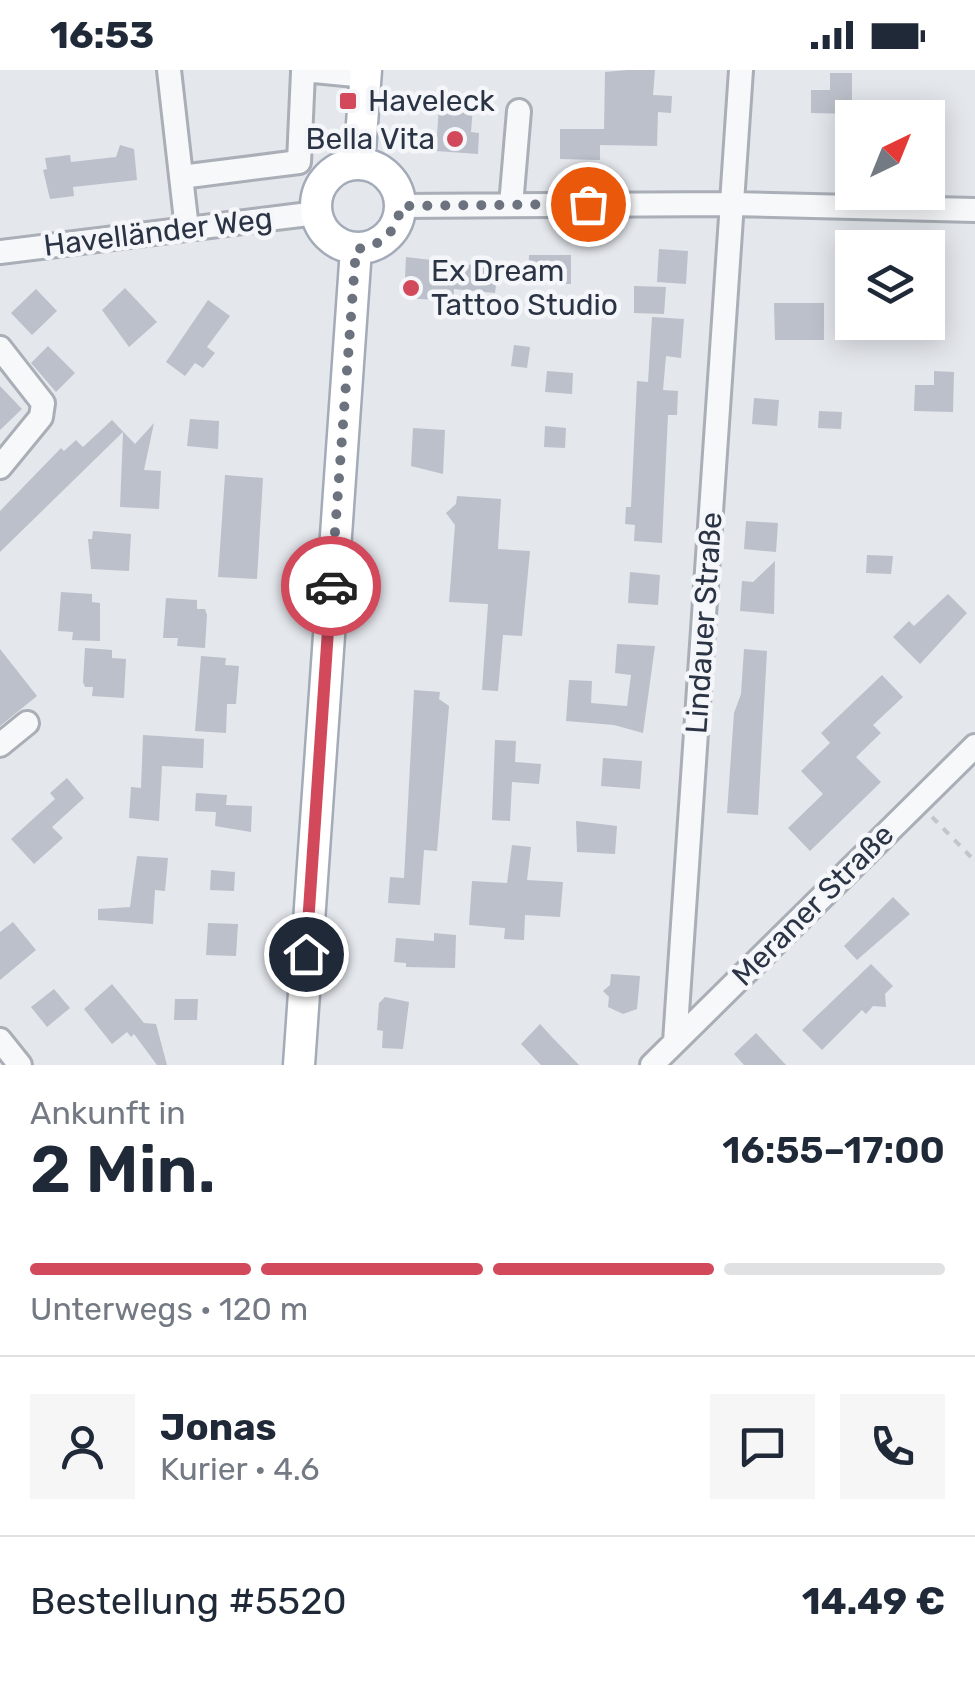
<!DOCTYPE html>
<html lang="de">
<head>
<meta charset="utf-8">
<style>
  :root { --surface:#fff; --page:#f6f6f7; --text:#1f2937; --muted:#747a83; --line:#e0e1e3; --accent:#d1495b }
  body { margin:0; font-family:Rubik,sans-serif; background:var(--page); color:var(--text); height:100vh; display:flex; flex-direction:column; font-size:38px; white-space:nowrap }
  * { box-sizing:border-box; margin:0 }
  p { font-size:32px; color:var(--muted) }
  .icon { flex:none; width:55px; height:55px; fill:none; stroke:currentColor; stroke-width:2; stroke-linecap:round; stroke-linejoin:round }
  .map { position:relative; height:995px; overflow:hidden }
  .side { display:flex; flex-direction:column; background:var(--surface); flex:1 }
  .side>* { flex:none }
  .needle { width:65px; rotate:43deg }
  .buttons { position:absolute; left:835px; top:30px; display:grid; gap:20px }
  .buttons a { display:grid; place-items:center; width:110px; height:110px; border-radius:0px; background:var(--surface); box-shadow:0 5px 25px #0003; font-size:50px }
  .pin { position:absolute; display:grid; place-items:center; width:85px; height:85px; color:#fff; margin:-42px; border:5px solid #fff; border-radius:50%; box-shadow:0 2px 10px #0007 }
  .courier { position:absolute; display:grid; place-items:center; width:100px; height:100px; margin:-50px; border:8px solid #d1495b; border-radius:50%; background:#fff; color:#222; box-shadow:0 2px 12px #0007 }
  .summary em { font-style:normal; font-weight:600 }
  .summary div { display:flex; flex-direction:column-reverse }
  .summary { display:flex; align-items:center; justify-content:space-between; height:170px; padding:0 30px }
  h1 { font-size:65px; font-weight:600; line-height:75px }
  .bar { display:grid; grid-template-columns:repeat(4,1fr); gap:15px 10px; align-content:center; height:120px; padding:0 30px }
  .bar i { height:12px; border-radius:8px; background:var(--line) }
  .bar .on { background:var(--accent) }
  .bar p { grid-column:span 4 }
  .line { display:flex; align-items:center; gap:25px; padding:0 30px; border-top:2px solid var(--line) }
  .line div { flex:1 }
  .round { display:grid; place-items:center; flex:none; width:105px; height:105px; border-radius:0px; background:var(--page) }
  .status { display:flex; justify-content:space-between; align-items:center; height:70px; padding:0 50px; background:var(--surface); direction:ltr }
  .status svg { height:28px; fill:currentColor }
  .map>svg:first-child { display:block }
</style>
</head>
<body>
<div class="status"><b>16:53</b><svg viewBox="0 0 49 12"><path d="M0 12V9h3v3zM5 12V6h3v6zM10 12V3h3v9zM15 12V0h3v12zM26 1h20v11H26zM47 4h2v5h-2z"/></svg></div>
<div class="map">
<svg width="975" height="995" viewBox="0 0 975 995">
  <rect width="100%" height="100%" fill="#e4e7ec"/>
  <path fill="#bbc0ca" d="M627,0h28l-2,25 19,1 -1,17 -13,-1 -1,34 -57,-1v15l-40,-1v-30h44l1,-57z
    M830,3h22v41l-41,-1v-23h19z
    M439,35l34,2 -2,25 8,1 -1,21 -42,-3z
    M120,75l14,4 3,31 -64,7 1,9 -24,3 -7,-29 4,-1 -2,-11 25,-3 1,7 45,-5z
    M659,179l29,2 -2,33 -29,-2z
    M529,185h42v29h-43z
    M406,187l92,11 -3,25 -41,-4 -1,12 -49,-3z
    M634,216l32,1 -2,27 -30,-1z
    M125,218l32,34 -28,25 -27,-37z
    M36,219l21,22 -25,24 -21,-22z
    M208,230l22,16 -23,31 8,6 -12,15 -8,-5 -10,13 -19,-14z
    M774,233h50v37h-49z
    M652,247l32,2 -3,39 -15,-2 -3,34 15,1 -1,24h-9l-6,128 -28,-2 1,-16 -10,-1 1,-17h5l6,-126 11,1z
    M514,275l16,2 -3,21 -16,-2z
    M48,276l27,27 -19,19 -25,-29z
    M547,301l26,2 -1,21 -27,-2z
    M934,301l20,1 -1,40 -39,-1 1,-26h19z
    M0,316l22,23 -22,21z
    M754,328l25,2 -2,26 -25,-2z
    M819,341l23,1 -1,17 -23,-1z
    M190,349l29,2 -1,28 -31,-3z
    M112,350l23,24 19,-21 -10,47 17,1 -2,38 -39,-2 3,-75 -123,120v-41l61,-63 3,3 12,-11 7,7z
    M545,356l21,2 -1,20 -21,-1z
    M413,358l32,2 -2,44 -32,-8z
    M225,405l38,3 -6,101 -39,-2z
    M457,426l44,3 -3,50 32,2 -8,85 -19,-1 -5,56 -16,-1 6,-86 -39,-2 6,-77 -9,-12 10,-9z
    M746,451l32,2 -2,29 -32,-3z
    M93,461l38,3 -2,37 -38,-2 -3,-30h4z
    M867,485l26,1 -2,18 -25,-1z
    M775,491l-1,53 -34,-3 2,-30 11,1z
    M630,502l30,3 -2,30 -30,-2z
    M61,522l31,2v8l8,1v38l-28,-1 1,-8 -15,-1z
    M948,524l19,19 -47,51 -27,-27 16,-16 5,5z
    M166,528l31,2v9h8l2,6 -2,33 -28,-2 1,-8h-15z
    M617,574l38,2 -12,87 -29,-8 -48,-4 3,-41 23,1 -1,22 36,3 4,-31 -16,-2z
    M85,578l27,2v8l14,1 -2,39 -32,-2 1,-9h-8l-2,-5z
    M0,579l37,47 -37,30z
    M744,579l23,2 -9,164 -31,-2 7,-100 7,-19z
    M201,586l25,2 -1,7 14,1 -3,38h-9l-1,29 -31,-2z
    M882,605l21,22 -30,28 8,8 -25,24 25,25 -71,69 -22,-23 35,-34 -22,-23 29,-28 -9,-10z
    M414,620l26,2 -1,7 10,7 -12,145 -13,-1 -4,55 -32,-2 2,-26 14,1z
    M143,665l61,4 -1,29 -41,-2 -3,55 -30,-3 2,-31 10,1z
    M495,670l21,1 -1,21 26,2 -2,20 -27,-2 -2,39 -18,-1z
    M603,688l39,3 -2,28 -39,-3z
    M67,708l17,20 -32,29 11,11 -29,26 -23,-25 44,-40 -5,-6z
    M196,723l31,2 -1,10 26,1 -1,26 -36,-6 1,-14 -21,-1z
    M576,751l41,5 -2,28 -38,-2z
    M512,775l19,2 -4,33 36,2 -3,35 -35,-2 -1,25 -20,-1 1,-11 -36,-3 3,-44 35,2z
    M137,786l31,2 -3,33 -10,-1 -2,34 -55,-4v-11l32,-2z
    M211,800l24,2 -1,19 -24,-1z
    M893,827l17,17 -53,46 -13,-14z
    M13,852l23,28 -36,30v-48z
    M208,853l30,1 -2,32 -30,-1z
    M434,863l22,2 -1,33 -49,-1v-4l-12,-1 2,-24 38,3z
    M871,894l22,22 -8,8 1,13 -13,-1 -7,8 -4,-4 -40,40 -20,-20z
    M611,904l29,2 -3,33 -14,5 -15,-7 1,-10 -6,-6 7,-6z
    M112,914l32,39 12,1 11,41h-10l-23,-31 -3,3 -4,-5 -15,12 -28,-35z
    M54,919l16,19 -23,19 -16,-20z
    M385,927l24,5 -6,47 -21,-1 1,-17 -6,-1 2,-27z
    M175,929h23l-1,21h-23z
    M540,954l11,12 28,29h-38l-20,-21z
    M756,963l30,32h-42l-10,-11z"/>
  <g fill="none" stroke-linecap="round" stroke-linejoin="round">
    <g stroke="#a9aeb7" stroke-width="28">
      <path id="minor" d="M169,0l18,159
        M303,0l63,6
        M181,107l118,-15 4,-90
        M511,135l8,-94
        M401,136l333,-2 241,6
        M0,182l317,-39
        M0,278l43,55 -2,14 -41,50
        M0,675l27,-22
        M0,970l20,25
        M675,972l66,-972
        M652,995l323,-319"/>
    </g>
    <g stroke="#a3abb8" stroke-width="35">
      <path id="major" d="M359,94l7,-94
        M316 136a42 42 0 1 1 84 0a42 42 0 1 1-84 0Z
        M299,995l57,-816"/>
    </g>
    <path stroke="#c2c5cb" stroke-width="4" stroke-dasharray="8 8" stroke-linecap="butt" d="M932,747l39,40"/>
    <use href="#minor" stroke="#f7f8fa" stroke-width="22"/>
    <use href="#major" stroke="#fff" stroke-width="30"/>
  </g>
  <g fill="none" stroke-linecap="round" stroke-linejoin="round">
    <path stroke="#6c737f" stroke-width="10" stroke-dasharray="0 18" d="M331,516l25,-337c27,-3 40,-17 45,-43l187,-2"/>
    <path stroke="#d1495b" stroke-width="12" d="M306,884l25,-368"/>
  </g>
  <g fill="#d1495b" stroke="#f4f6f9" stroke-width="4">
    <rect x="338" y="21" width="20" height="20" rx="5"/>
    <circle cx="455" cy="69" r="10"/>
    <circle cx="411" cy="218" r="10"/>
  </g>
  <g text-anchor="middle" dominant-baseline="central" stroke-width="9" stroke-linejoin="round" paint-order="stroke">
    <g font-size="30" fill="#2b3445" stroke="#f4f6f9" text-anchor="start">
      <text x="368" y="31">Haveleck</text>
      <text x="435" y="69" text-anchor="end">Bella Vita</text>
      <text x="431" y="201">Ex Dream<tspan x="431" dy="34">Tattoo Studio</tspan></text>
    </g>
    <g font-size="30" fill="#2b3445" stroke="#f4f6f9">
      <text transform="translate(158 162) rotate(-7)">Havelländer Weg</text>
      <text transform="translate(704 553) rotate(-86)">Lindauer Straße</text>
      <text transform="translate(813 835) rotate(-45)">Meraner Straße</text>
    </g>
  </g>
</svg>
<div class="buttons">
<a><svg class="needle" viewBox="-14 -14 28 28"><path d="M0-13l5 13h-10z" fill="#e53935"/><path d="M0 13l5-13h-10z" fill="#747a83"/></svg></a>
<a><svg class="icon" aria-label="layers" viewBox="0 0 24 24"><path d="M12 4l9 5-9 5-9-5zM3 14l9 5 9-5"/></svg></a>
</div>
<div class="pin" style="left:588px;top:134px;background:#ea580c"><svg class="icon" aria-label="bag" viewBox="0 0 24 24"><path d="M5 8h14l-1 12H6zM9 8a3 3 0 0 1 6 0"/></svg></div>
<div class="pin" style="left:306px;top:884px;background:#1f2937"><svg class="icon" aria-label="home" viewBox="0 0 24 24"><path d="M3 11l9-7 9 7M6 9v11h12V9"/></svg></div>
<div class="courier" style="left:331px;top:516px"><svg class="icon" aria-label="car" viewBox="0 0 24 24"><path d="M5 17H2v-5l4-1 3-4h7l3 4 3 1v5h-3M9 17h6M6 11h13"/><circle cx="7" cy="17" r="2"/><circle cx="17" cy="17" r="2"/></svg></div>
</div>
<section class="side">
<div class="summary"><div><h1>2 Min.</h1><p>Ankunft in</p></div><em>16:55–17:00</em></div>
<div class="bar"><i class="on"></i><i class="on"></i><i class="on"></i><i></i><p>Unterwegs · 120 m</p></div>
<div class="line" style="height:180px"><a class="round"><svg class="icon" aria-label="person" viewBox="0 0 24 24"><circle cx="12" cy="8" r="4"/><path d="M4 21q1-7 8-7t8 7"/></svg></a><div><b>Jonas</b><p>Kurier · 4.6</p></div><a class="round"><svg class="icon" aria-label="chat" viewBox="0 0 24 24"><path d="M4 5h16v11H9l-5 4z"/></svg></a><a class="round"><svg class="icon" aria-label="phone" viewBox="0 0 24 24"><path d="M5 4h4l2 5-3 2q2 4 5 5l2-3 5 2v4C11 20 4 13 5 4z"/></svg></a></div>
<div class="line" style="height:130px"><div>Bestellung #5520</div><b>14.49 €</b></div>
</section>
</body>
</html>
